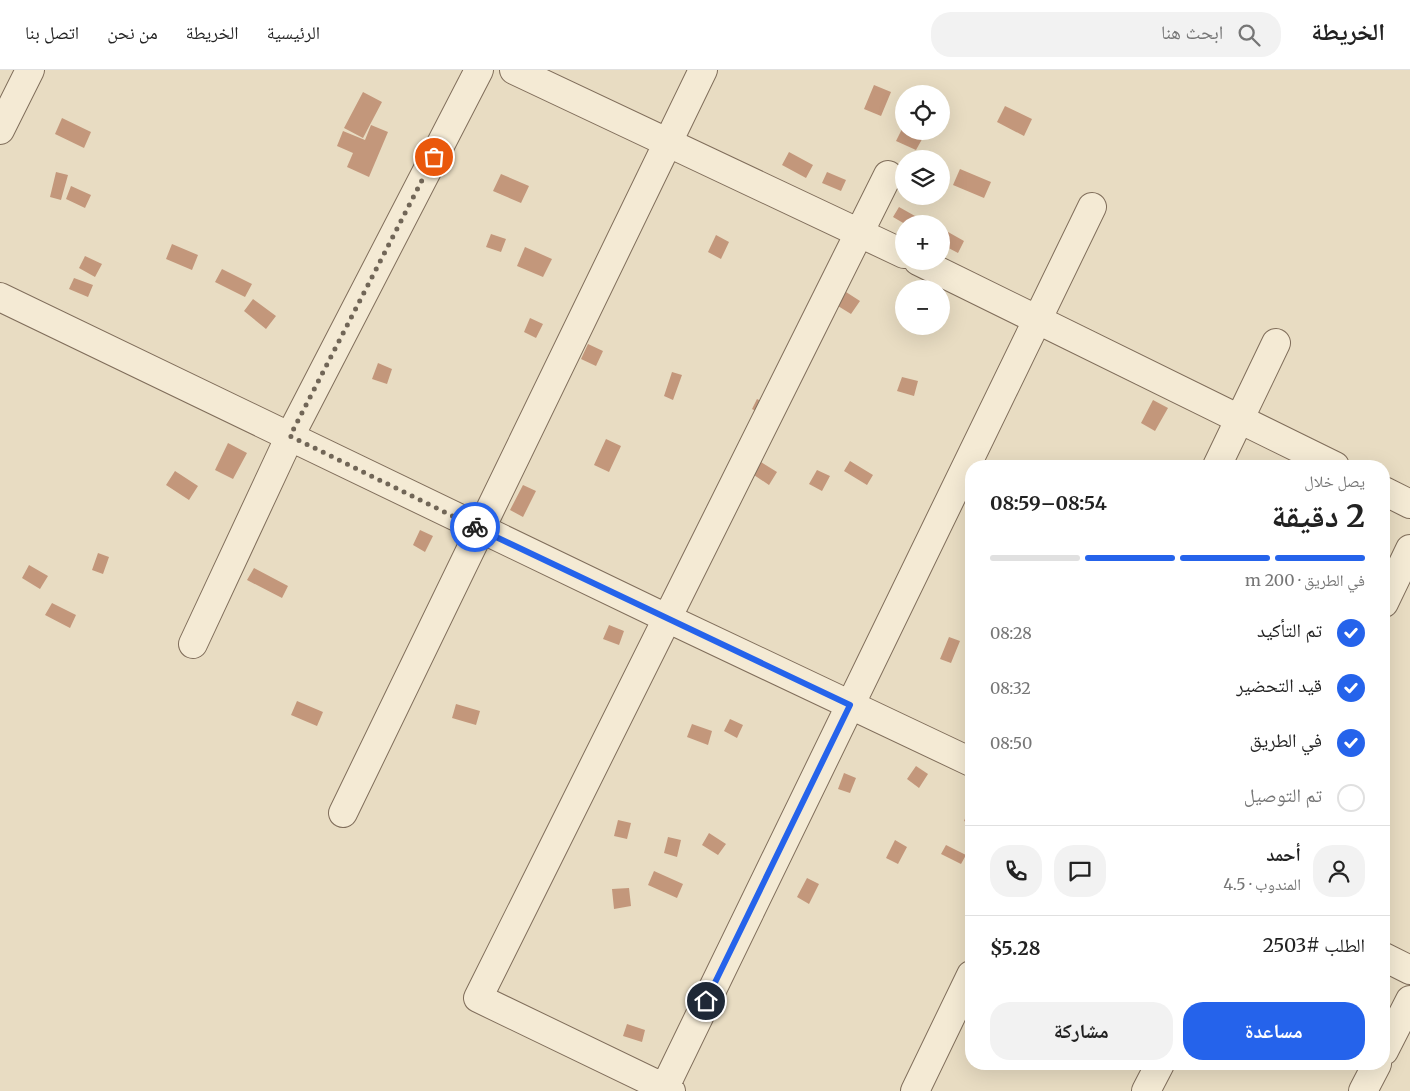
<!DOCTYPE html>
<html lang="ar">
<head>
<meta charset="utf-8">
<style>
  :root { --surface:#fff; --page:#f2f2f2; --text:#222; --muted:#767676; --line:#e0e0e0; --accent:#2563eb }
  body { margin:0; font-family:Merriweather,"Noto Naskh Arabic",serif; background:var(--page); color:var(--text); direction:rtl; height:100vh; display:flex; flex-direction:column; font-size:19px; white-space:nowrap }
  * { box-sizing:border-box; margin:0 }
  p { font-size:16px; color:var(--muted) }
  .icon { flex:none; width:28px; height:28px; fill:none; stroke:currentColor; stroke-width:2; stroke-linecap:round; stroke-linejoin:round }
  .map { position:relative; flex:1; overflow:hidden; direction:ltr }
  .panel { position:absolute; left:965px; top:390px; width:425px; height:610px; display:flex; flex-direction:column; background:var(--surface); border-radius:20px; box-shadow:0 5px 20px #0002; direction:rtl }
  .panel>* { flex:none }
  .buttons { position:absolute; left:895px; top:15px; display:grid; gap:10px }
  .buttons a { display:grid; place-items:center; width:55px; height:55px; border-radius:50%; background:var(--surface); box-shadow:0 5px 20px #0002; font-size:25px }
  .pin { position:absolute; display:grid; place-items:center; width:42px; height:42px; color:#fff; margin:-21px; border:2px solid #fff; border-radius:50%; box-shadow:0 1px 5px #0007 }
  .courier { position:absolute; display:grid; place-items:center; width:50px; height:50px; margin:-25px; border:4px solid #2563eb; border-radius:50%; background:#fff; color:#222; box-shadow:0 1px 6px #0007 }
  .headline em { font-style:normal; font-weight:700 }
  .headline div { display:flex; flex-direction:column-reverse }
  .headline { display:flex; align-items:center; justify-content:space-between; height:85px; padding:0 25px }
  h1 { font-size:32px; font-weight:700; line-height:38px }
  .bar { display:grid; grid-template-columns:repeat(4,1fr); gap:8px 5px; align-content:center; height:60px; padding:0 25px }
  .bar i { height:6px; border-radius:4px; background:var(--line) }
  .bar .current { background:var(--accent) }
  .bar p { grid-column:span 4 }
  .line { display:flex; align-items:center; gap:12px; padding:0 25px; border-top:1px solid var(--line) }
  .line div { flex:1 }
  .round { display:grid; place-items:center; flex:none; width:52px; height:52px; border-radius:20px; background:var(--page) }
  ol { padding:0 25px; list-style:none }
  li { display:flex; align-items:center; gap:15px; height:55px }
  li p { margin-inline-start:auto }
  li .icon { padding:5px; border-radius:50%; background:var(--accent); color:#fff; stroke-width:4 }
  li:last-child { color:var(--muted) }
  li i { width:28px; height:28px; border:2px solid var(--line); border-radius:50% }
  .action { display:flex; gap:10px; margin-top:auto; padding:10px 25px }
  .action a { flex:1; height:58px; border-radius:20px; background:var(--accent); color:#fff; font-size:20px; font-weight:700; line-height:58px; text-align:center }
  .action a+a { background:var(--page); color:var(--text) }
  header { display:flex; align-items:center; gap:30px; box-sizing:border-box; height:70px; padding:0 25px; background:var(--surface); border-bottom:1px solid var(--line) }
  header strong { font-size:24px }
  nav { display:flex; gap:28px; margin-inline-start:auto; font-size:18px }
  .search { width:350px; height:45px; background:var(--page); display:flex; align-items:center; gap:12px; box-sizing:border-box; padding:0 18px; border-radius:20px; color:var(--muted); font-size:19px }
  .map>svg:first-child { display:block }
</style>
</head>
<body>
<header>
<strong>الخريطة</strong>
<div class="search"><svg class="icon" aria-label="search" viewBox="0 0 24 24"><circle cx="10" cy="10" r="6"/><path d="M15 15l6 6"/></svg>ابحث هنا</div>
<nav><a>الرئيسية</a><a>الخريطة</a><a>من نحن</a><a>اتصل بنا</a></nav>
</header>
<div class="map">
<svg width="1410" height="1021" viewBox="0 0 1410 1021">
  <rect width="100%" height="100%" fill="#e8dcc2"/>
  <path fill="#c3977b" d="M874,15l17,7 -10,24 -17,-7z
    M363,22l19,10 -19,36 -19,-10z
    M1005,36l27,13 -8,17 -27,-14z
    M62,48l29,14 -7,16 -29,-14z
    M371,55l17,7 -19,45 -22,-10 6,-14 -16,-7 6,-15 22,9z
    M904,55v6l22,1 -10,18 -20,-9z
    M789,82l24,13 -7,13 -24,-13z
    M960,99l31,13 -7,16 -31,-13z
    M56,102l12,3 -7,25 -11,-3z
    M827,102l19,8 -5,11 -19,-8z
    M501,104l28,12 -8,17 -28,-12z
    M71,116l20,9 -6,13 -19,-9z
    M899,137l16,9 -4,8h-6l-12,-7z
    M941,158l23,13 -6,12 -17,-9z
    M491,164l15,5 -5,13 -15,-5z
    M716,165l13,7 -8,17 -13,-7z
    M172,174l26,11 -6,15 -26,-11z
    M525,177l27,12 -9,18 -26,-11z
    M85,186l17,8 -7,13 -16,-9z
    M222,199l30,15 -7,13 -30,-15z
    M74,208l19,7 -5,12 -19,-8z
    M846,222l14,9 -9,13 -13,-8z
    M253,229l23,17 -10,13 -22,-18z
    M530,248l13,6 -7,14 -12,-6z
    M588,274l15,7 -7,15 -15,-7z
    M378,293l14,6 -5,15 -15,-5z
    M672,302l10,3 -9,25 -9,-4z
    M902,307l16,4 -4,15 -17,-5z
    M757,329l19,10 -5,10 -19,-10z
    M1153,330l15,8 -13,23 -14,-8z
    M606,369l15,7 -12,26 -15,-7z
    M228,373l19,10 -14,26 -18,-9z
    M850,391l23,14 -6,10 -23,-14z
    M761,392l16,10 -8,13 -15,-10z
    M817,400l13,6 -8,15 -13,-7z
    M175,401l23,15 -9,14 -23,-15z
    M523,415l13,6 -13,26 -13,-7z
    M420,460l13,6 -8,16 -12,-7z
    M98,483l11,4 -6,17 -11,-4z
    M29,495l19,11 -8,13 -18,-11z
    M254,498l34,18 -6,12 -35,-18z
    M52,533l24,12 -6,13 -25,-13z
    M609,555l15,6 -5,14 -16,-6z
    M949,567l11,4 -9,22 -11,-4z
    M297,631l26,11 -6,14 -26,-11z
    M456,634l24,7 -4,14 -24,-7z
    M730,649l13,6 -6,13 -13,-7z
    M692,654l20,7 -4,14 -21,-8z
    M916,696l12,8 -9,14 -12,-9z
    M844,703l12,5 -6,15 -12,-4z
    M971,734v20l-7,-3z
    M618,750l13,3 -4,16 -13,-3z
    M709,763l17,11 -8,11 -16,-10z
    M668,767l13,3 -4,17 -13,-4z
    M895,770l12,7 -9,17 -12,-6z
    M946,775l20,10 -5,9 -20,-10z
    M654,801l29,13 -6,14 -29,-13z
    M807,808l12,6 -10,20 -12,-7z
    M629,818l2,18 -17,3 -2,-20z
    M627,954l18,6 -3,12 -19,-6z"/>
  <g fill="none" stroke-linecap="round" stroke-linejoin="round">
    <g stroke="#806e5b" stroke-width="30">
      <path id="minor" d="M514,0l390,184
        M0,60l30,-60
        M918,191l417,205
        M0,227l654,315 317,150
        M1217,396l59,-123
        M1384,421l26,13
        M1384,533l26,-54
        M193,574l97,-208 189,-366
        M343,743l360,-743
        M1384,887l26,13
        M1384,981l26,-51
        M663,1021l429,-884
        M671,1021l-193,-93 410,-823
        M915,1021l56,-116
        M1146,1021l14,-27
        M1363,1021l14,-27"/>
    </g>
    <use href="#minor" stroke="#f4ead4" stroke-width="28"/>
  </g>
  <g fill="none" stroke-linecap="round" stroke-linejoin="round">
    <path stroke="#716657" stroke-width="5" stroke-dasharray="0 9" d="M434,87l-144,279 185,91"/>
    <path stroke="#2563eb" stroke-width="6" d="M475,457l375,178 -144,296"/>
  </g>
</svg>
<div class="buttons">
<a><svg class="icon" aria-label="locate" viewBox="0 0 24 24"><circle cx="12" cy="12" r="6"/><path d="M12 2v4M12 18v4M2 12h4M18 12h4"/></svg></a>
<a><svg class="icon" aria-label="layers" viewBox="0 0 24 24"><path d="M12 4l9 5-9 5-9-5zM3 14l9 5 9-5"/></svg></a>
<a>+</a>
<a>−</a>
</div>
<div class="pin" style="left:434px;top:87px;background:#ea580c"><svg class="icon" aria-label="bag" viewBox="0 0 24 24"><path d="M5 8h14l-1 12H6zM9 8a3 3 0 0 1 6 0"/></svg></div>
<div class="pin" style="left:706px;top:931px;background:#1f2937"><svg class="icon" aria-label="home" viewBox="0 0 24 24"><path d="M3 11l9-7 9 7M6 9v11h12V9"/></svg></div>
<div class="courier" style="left:475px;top:457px"><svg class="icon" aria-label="bike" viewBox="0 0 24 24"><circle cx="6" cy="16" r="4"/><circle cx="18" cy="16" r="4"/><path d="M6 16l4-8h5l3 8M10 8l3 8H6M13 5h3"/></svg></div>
<section class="panel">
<div class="headline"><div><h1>2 دقيقة</h1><p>يصل خلال</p></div><em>08:54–08:59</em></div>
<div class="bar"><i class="current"></i><i class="current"></i><i class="current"></i><i></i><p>في الطريق · 200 m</p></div>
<ol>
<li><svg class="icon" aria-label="check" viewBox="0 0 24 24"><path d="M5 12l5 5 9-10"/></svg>تم التأكيد<p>08:28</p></li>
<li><svg class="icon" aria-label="check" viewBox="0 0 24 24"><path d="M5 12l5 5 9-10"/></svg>قيد التحضير<p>08:32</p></li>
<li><svg class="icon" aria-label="check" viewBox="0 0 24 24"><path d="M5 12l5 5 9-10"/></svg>في الطريق<p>08:50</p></li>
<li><i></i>تم التوصيل</li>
</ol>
<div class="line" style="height:90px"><a class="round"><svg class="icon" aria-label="person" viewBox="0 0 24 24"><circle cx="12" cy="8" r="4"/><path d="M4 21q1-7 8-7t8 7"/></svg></a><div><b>أحمد</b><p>المندوب · 4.5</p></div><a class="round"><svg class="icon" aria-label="chat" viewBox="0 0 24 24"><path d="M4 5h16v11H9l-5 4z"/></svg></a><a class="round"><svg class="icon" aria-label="phone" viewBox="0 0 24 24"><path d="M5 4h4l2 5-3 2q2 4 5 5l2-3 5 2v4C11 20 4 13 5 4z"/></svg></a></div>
<div class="line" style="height:65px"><div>الطلب #2503</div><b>$5.28</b></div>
<div class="action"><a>مساعدة</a><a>مشاركة</a></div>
</section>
</div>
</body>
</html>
